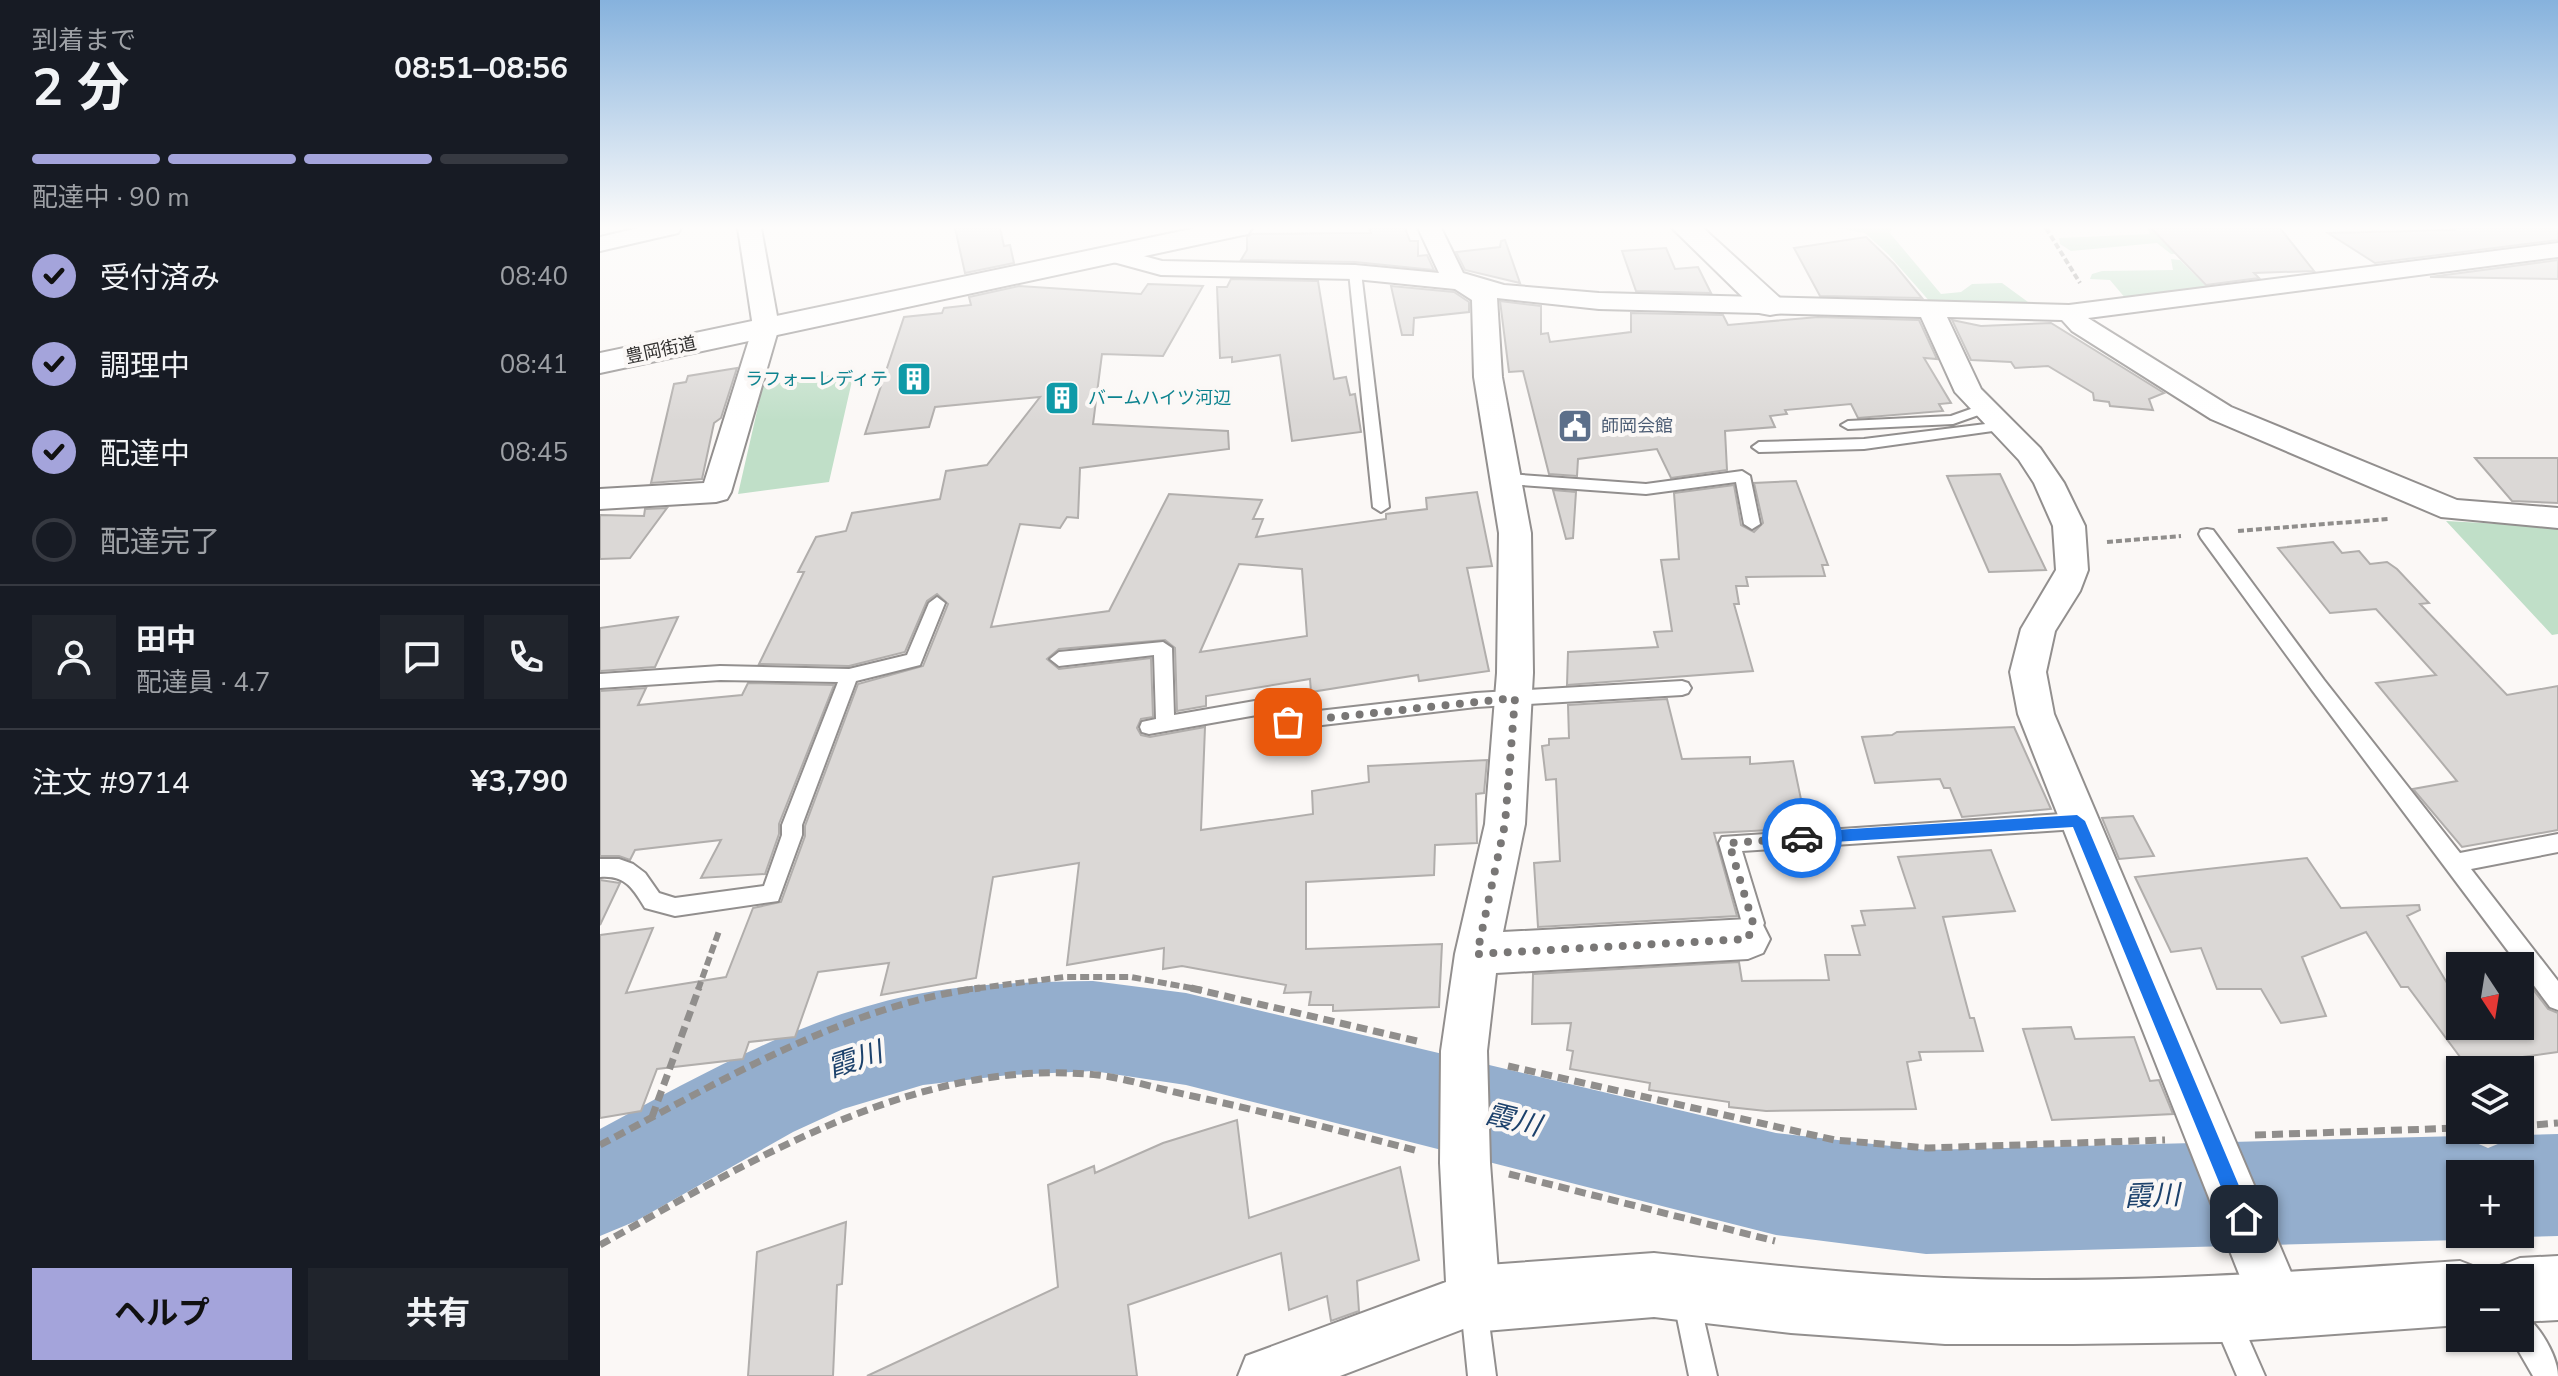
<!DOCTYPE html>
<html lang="ja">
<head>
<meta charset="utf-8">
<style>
  :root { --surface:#171b24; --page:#20242c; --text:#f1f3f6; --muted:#9ea1a6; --line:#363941; --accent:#a4a4db }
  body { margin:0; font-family:"Nunito Sans","Noto Sans JP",sans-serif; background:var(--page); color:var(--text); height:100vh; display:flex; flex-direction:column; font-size:30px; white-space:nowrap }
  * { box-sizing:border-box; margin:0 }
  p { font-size:26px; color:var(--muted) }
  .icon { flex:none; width:44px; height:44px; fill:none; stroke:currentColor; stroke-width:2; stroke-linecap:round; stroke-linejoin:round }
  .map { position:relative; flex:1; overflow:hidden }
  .sheet { display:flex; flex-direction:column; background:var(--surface); width:600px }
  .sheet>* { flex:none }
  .needle { width:52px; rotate:168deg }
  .buttons { position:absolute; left:1846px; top:952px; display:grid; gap:16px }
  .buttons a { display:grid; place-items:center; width:88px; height:88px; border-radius:0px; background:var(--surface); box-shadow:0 2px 6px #0004; font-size:40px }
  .pin { position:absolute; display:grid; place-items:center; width:68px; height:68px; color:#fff; margin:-34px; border-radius:16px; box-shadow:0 4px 12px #0006 }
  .courier { position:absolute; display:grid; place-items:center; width:80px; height:80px; margin:-40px; border:6px solid #1a73e8; border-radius:50%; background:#fff; color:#222; box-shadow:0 2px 10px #0007 }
  .overview em { font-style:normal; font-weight:700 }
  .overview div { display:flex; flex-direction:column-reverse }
  .overview { display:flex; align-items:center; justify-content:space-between; height:136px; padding:0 32px }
  h1 { font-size:52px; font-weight:700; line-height:60px }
  .bar { display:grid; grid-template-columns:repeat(4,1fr); gap:12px 8px; align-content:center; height:96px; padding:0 32px }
  .bar i { height:10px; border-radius:6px; background:var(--line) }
  .bar .active { background:var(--accent) }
  .bar p { grid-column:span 4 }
  .line { display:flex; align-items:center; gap:20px; padding:0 32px; border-top:2px solid var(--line) }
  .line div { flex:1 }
  .round { display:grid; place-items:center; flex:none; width:84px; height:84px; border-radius:0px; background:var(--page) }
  ol { padding:0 32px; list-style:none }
  li { display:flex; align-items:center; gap:24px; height:88px }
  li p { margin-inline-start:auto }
  li .icon { padding:8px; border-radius:50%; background:var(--accent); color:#111; stroke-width:4 }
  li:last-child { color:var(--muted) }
  li i { width:44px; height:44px; border:4px solid var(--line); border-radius:50% }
  .button { display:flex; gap:16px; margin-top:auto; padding:16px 32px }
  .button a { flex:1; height:92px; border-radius:0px; background:var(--accent); color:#111; font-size:32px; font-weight:700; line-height:92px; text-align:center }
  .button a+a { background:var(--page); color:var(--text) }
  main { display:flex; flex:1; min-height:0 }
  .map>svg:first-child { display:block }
</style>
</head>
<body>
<main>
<section class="sheet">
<div class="overview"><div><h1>2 分</h1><p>到着まで</p></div><em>08:51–08:56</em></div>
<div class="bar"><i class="active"></i><i class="active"></i><i class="active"></i><i></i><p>配達中 · 90 m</p></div>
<ol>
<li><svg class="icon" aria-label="check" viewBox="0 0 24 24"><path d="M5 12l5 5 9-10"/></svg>受付済み<p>08:40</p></li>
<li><svg class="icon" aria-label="check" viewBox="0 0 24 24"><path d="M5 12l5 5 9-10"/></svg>調理中<p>08:41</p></li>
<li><svg class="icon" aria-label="check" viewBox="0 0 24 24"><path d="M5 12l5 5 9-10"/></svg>配達中<p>08:45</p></li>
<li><i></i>配達完了</li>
</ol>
<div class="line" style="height:144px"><a class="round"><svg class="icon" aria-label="person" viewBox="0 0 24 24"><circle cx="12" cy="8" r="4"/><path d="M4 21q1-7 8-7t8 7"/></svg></a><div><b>田中</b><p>配達員 · 4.7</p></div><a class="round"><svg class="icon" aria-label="chat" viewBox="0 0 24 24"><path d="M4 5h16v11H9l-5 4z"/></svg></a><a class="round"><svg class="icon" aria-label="phone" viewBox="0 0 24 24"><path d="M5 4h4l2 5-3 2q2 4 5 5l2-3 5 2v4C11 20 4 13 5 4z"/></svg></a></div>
<div class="line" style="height:104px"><div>注文 #9714</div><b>¥3,790</b></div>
<div class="button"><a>ヘルプ</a><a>共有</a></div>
</section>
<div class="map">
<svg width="1958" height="1376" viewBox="0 0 1958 1376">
  <rect width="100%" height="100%" fill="#fbf8f6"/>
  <path fill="#c0dfc8" d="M1237,228h56l-4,4 52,62 20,-2 11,-8 30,-1 26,19 -3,3 -94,-2 -43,-49 -23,-21z
    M1547,228h88l-54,26h-10l-14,-11 -86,8 -11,-7 -1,-6 91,-4z
    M1571,259l9,1 28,28 -82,11 -16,-19 -20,-1 2,-5 10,-3 71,-1z
    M254,372l-25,110 -91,12 25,-109z
    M1846,521l112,6v107l-6,1z"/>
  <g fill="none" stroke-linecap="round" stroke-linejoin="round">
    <path fill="#94aecd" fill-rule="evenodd" d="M493,981l93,12 590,140 150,17 534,-14 28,12 32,-13 38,-1v102l-38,1 -8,-3h8v-60h-60v60h13l-13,6 -534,14 -150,-19 -590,-150 -93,-14 -84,4 -86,10 -80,24 -50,23 -157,89 -36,15v-107c102,-55 207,-115 323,-136 56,-10 114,-11 170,-12z"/>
  </g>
  <path fill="#dbd8d6" stroke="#b1aeac" stroke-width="2" fill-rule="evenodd" d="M355,228h45l4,18 6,-1 4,18 -49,10z
    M769,228h36l5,13h8v15l9,-1 7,15 -79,-8 -114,-2 6,-10v-13l5,-3 119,-1z
    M1551,228h129l34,43 -60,2 5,5 -53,7z
    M1852,228h106v12l-183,23 -47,-30 126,-3z
    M1266,237l28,27 28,34 -102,-2 -26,-48z
    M905,240l15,43 -55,-13 -9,-18 44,-5 1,-6z
    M1066,248l9,21 23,-2 13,26 -75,-2 -14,-40z
    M1958,260v19l-128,-2z
    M631,279l87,2 16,98 12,-2 4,18 5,-1 6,38 -69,9 -12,-86 -48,7v-5l-12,1 -3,-71h10z
    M548,284l55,2 -40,70 -61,-2 -9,70 135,7 1,18 -149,19 -2,50 -11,-1 -7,11 -40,-4 -29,103 118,-16 60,-117 93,6 -9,19h10l-7,18 130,-18v-5l41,-5 -1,-11 51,-6 15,74 -25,2 22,103 -70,10 -1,-6 -107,17 -1,-13 -104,17v10l-29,5 -2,-63 -10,-8 -106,9 -12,10 12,10 92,-11 2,59 -12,2 -4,9 4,7 9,2 55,-10 -4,103 112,-16 -1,-23 57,-9 -1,-16 119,-6 -3,33 -8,1 1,49 -42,2 -1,30 -128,7v67l136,-5 -3,63 -106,4v-6h-24l2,-13 -27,1 2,-8 -104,-19 -19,3 1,-21 -97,17 12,-102 -86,14 -17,101 -95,17 8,-32 -71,9 -23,65 -46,5 -6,17 -86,10 -16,42 -41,7v-183l53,-7 -27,65 100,-16 27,-69 28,-6 24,-66v-10l53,-142 65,-18 25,-62 -11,-10 -10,7 -22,51 -56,14 -90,-2 45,-92h-6l18,-35 30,-6 6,-18 88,-14 6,-28 41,-6 53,-68 -105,10 -6,20 -64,7 39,-117 38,-4 2,-5 27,-3 -2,-8 50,-11 122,8zM639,564l63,5 5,67 -107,16z
    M791,286l63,6 15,10v10l-55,6 -1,17h-11z
    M900,301l41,5v28l7,-1 2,9 81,-10v-19l92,2 5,10 90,-8 101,3 18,39 -13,-1 27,45 -12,1 4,7 -85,7 -7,-14 -66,6 2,4 -17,2 5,11 -50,4 2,39 -56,8 -14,-29 -79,10 -1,17 -28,-2 -26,-103 -14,1z
    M1352,320l29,6 70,-3 113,70 -15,6 4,11 -43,-4 -1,-4 -15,-2 -1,-7 -45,-27 -33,2 -4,-6 -40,-2z
    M137,368l-16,50 -7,5 -12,56 -51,4 23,-99 12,-2 2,-6z
    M1875,458h83v45l-46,-2z
    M1400,474l46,96 -57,2 -42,-96z
    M1196,481l32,84h-6l3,11 -79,1 2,9h-12l3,18h-5l19,67 -186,14 1,-33 90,-5 -4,-15 18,-1 -11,-71 18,-1 -5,-66 60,-8 7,40 13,7 9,-9 -9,-40z
    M953,490l23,2 -3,46 -7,1z
    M67,508l-37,50 -30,1v-44l44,1 1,-7z
    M1733,542l9,11 17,-2 11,13 17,-2 10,7 32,34 -9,1 87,91 51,-9v144l-96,17 -49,-58 44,-8 -81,-98 60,-8 -60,-66 -46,4 -52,-65z
    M78,617l-23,50 -55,4v-43z
    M148,683l86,2 -55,139v10l-14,40 -64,4 20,-38 -86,10 -5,10 -11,-4h-19v-165l46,-3 -8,17 104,-10z
    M1067,699l15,60 68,-2v7l43,-3 14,67 -93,5 23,83 -199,11 -4,-64 26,-2 -4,-82 -10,1 -4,-34 7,-1v-6l20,-1 -1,-33z
    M1414,727l37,82 -89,8 -12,-29h-6l-4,-9 -65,4 -13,-46 30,-2 5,-3z
    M1533,816l21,40 -35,3 -17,-41z
    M1391,850l24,61 -72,6 27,101h4l9,33 -64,1 2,8 -14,2 9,47 -150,2 -37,-4v-5l-80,-12 1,-7 -80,-14 3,-18 -6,-1 4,-27 -39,1 1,-50 206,-12 3,19 87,-1 -4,-25h35l-8,-29 13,-1 -4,-14 54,-3 -17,-51z
    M1707,858l34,50 78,-3 1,5 -13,6 49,82h4v28h60v-54l28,37 10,4v39l-92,13 -58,-78h-7l-35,-55 -64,25 24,59 -45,7 -20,-34h-44l-16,-41 -30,4 -36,-75z
    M0,880l20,3 -20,42z
    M1471,1027l4,12 59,-2 16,44 9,-1 14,34 -121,6 -29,-91z
    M637,1120l12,98 151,-51 19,93 -62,21 2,30 -28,10 -4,-25 -38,14 -8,-57 -153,52 9,71h-270l191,-89 -10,-102 46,-19 1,7 68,-30z
    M246,1222l-4,62 -5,1 -4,91h-85l9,-124z"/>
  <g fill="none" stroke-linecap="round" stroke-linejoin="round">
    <g stroke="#928f8e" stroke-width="4">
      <path id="lane" d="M755,268l6,4 28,235 -8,5 -8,-5 -24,-235z
        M1382,405l5,1v6l-34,12 -105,5 -7,-4 7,-4 103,-5z
        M1402,422l5,1v6l-143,20 -105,3 -7,-5 7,-5 105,-3z
        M1142,471l8,5 10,48 -8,5 -8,-5 -8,-42 -90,12 -138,-10 -8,-5 8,-5 138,10z
        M1607,529l6,1 111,150 136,173 98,-19v18l-87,17 87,112v29l-8,-3 -238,-317 -111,-152 -2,-4 2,-4z
        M337,597l8,6 -25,62 -64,16 -54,144v10l-24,66 -103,15 -30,-8c-12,-20 -20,-33 -45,-31v-18h19l14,5 12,9 14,20 16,5 89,-12 18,-51v-10l56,-143 -118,-2 -120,8v-14l120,-8 129,3 58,-14 22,-52z
        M563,642l9,6 2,67 98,-17 6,2 14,14 184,-21 206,-12 6,2 3,5 -3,5 -6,2 -206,12 -188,22 -7,-2 -13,-14 -119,21 -7,-2 -2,-5 2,-5 14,-3 -2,-64 -95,11 -9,-7 9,-7z
        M1477,813l7,2 3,6 -3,6 -7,2 -335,22 22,72 -8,23 -8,3 -8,-3 -3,-7 5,-16 -23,-80 3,-6z
        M1086,1285l9,4 4,9 18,78h-28l-16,-78 4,-9z
        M874,1294l9,4 4,9 9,69h-28l-7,-69 4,-9z
        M1626,1307l10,3 29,66h-28l-24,-56 3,-10z
        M1920,1313c18,8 38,44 38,63h-25l-22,-38h9z"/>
    </g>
    <g stroke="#928f8e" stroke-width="4">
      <path id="street" d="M38,228h43l-3,5 -78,18v-14z
        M138,228h23l18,99 -48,165 -4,7 -11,3 -116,7v-20l104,-6 49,-156z
        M818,228h23l22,45 41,12 95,8 470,12 489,-62v14l-470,61 143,89 226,93 101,8v20l-117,-11 -230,-98 -139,-88 -10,-11 -115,-3 34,72 59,59 24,35 21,43 3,44 -8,21 -25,40 -9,41 8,42 250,589 -8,19 -19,8 -19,-8 -240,-608 -8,-42 11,-43 35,-59 -3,-44 -19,-43 -15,-23 -64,-68 -34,-75 -322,-8 -102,-11 5,79 29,156 2,140 -8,151 -22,108 245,-13 15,6 7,14 -7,14 -15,6 -252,14 -9,78 3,112 10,136 -8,19 -152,58h-102l8,-20 200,-74 -6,-119 1,-112 14,-97 30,-130 12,-151 2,-140 -25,-156 -2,-77 -17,-11 -100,-10 -194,-4 -55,-15 -4,-5 4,-5 8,-2 48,13 193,4 84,8z"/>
    </g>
    <g stroke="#928f8e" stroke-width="4">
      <path id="secondary" d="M1072,228h31l78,71 4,7 -4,7 -11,2 -11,-2z
        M1054,1253c96,10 193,21 290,25 172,7 345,-6 516,-17l23,9 3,8h-26v47l-239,17 -148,2h-128l-154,-11 -137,-16 -181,15 -23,-10 -10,-23 10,-23 23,-10z
        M1958,1256v64l-38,2v-44h-27l4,-11 23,-9z"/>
    </g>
    <g stroke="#928f8e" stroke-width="4">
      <path id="primary" d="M596,228h56l-4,6 -10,2 -638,137v-20z"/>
    </g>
    <path stroke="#908e8c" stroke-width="4" stroke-dasharray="6 3" stroke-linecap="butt" d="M1446,228l34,55
      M1638,531l150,-12
      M1507,542l74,-6"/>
    <path stroke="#908e8c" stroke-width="6" stroke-dasharray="9 4" stroke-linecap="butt" d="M98,990l21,-59
      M364,990l100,-13h67l71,13"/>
    <path stroke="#908e8c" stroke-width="7" stroke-dasharray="11 6" stroke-linecap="butt" d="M591,988l230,54
      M908,1066l327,74 93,8 237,-8
      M52,1117l47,-129
      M1920,1126l38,-3
      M1655,1135l205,-7
      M0,1145c118,-62 246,-140 380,-157
      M909,1174l266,67
      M0,1245c151,-84 318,-189 498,-170 31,4 60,14 90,20 77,17 154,36 230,56"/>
    <use href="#lane" fill="#fff" fill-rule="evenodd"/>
    <use href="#street" fill="#fff" fill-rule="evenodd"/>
    <use href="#secondary" fill="#fff" fill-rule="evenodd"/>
    <use href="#primary" fill="#fff" fill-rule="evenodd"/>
  </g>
  <linearGradient id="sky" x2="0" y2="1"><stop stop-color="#86b2dd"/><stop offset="0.54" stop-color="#fdfcfb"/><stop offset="1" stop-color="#fdfcfb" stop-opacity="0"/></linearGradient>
  <rect width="1958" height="421" fill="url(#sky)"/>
  <path fill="#1a73e8" d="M1477,815l8,6 168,398 -3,7 -6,2 -7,-2 -164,-399 -271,17 -7,-6 7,-6z"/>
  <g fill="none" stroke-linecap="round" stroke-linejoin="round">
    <path stroke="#797776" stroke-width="8" stroke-dasharray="0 14.4" d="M688,722l227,-24 -10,126 -28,130 271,-15 5,-16 -24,-80 73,-5"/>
  </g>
  <defs>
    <g id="building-square" transform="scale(1.8)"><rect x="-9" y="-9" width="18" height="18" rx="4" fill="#0f9aa8" stroke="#fbf8f6"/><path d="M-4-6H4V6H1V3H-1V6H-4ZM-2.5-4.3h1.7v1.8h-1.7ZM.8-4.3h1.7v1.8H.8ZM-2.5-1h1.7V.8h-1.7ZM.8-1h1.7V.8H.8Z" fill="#fff"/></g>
    <g id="civic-square" transform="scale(1.8)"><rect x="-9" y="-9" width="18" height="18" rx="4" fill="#5c6f8a" stroke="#fbf8f6"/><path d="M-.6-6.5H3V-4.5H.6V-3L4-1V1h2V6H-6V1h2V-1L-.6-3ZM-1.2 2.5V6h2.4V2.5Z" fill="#fff"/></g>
  </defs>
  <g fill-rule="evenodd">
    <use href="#building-square" x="314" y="379"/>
    <use href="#building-square" x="462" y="398"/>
    <use href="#civic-square" x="975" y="426"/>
  </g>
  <g text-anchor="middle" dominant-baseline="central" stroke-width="8" stroke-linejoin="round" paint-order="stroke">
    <g font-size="18" fill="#333231" stroke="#fbf8f6">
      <text transform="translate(61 350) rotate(-12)">豊岡街道</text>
    </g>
    <g font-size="18" fill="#0d838f" stroke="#fbf8f6" text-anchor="end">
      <text x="288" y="379">ラフォーレディテ</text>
      <text x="488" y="398" text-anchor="start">バームハイツ河辺</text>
    </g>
    <g font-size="18" fill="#4e5e75" stroke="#fbf8f6" text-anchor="start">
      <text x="1001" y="426">師岡会館</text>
    </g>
    <g font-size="28" font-style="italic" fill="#1d426c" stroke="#fbf8f6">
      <text transform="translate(255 1060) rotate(-18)">霞川</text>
      <text transform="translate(913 1120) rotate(14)">霞川</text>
      <text transform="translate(1552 1196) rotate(-2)">霞川</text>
    </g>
  </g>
</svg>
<div class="buttons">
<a><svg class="needle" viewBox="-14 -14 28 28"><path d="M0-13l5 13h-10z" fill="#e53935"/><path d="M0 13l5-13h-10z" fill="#9ea1a6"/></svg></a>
<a><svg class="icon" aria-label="layers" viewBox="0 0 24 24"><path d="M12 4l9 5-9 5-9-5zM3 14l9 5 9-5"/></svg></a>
<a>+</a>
<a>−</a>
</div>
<div class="pin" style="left:688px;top:722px;background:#ea580c"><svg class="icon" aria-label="bag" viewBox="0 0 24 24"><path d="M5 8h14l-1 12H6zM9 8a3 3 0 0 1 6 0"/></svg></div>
<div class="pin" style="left:1644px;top:1219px;background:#1f2937"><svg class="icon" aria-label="home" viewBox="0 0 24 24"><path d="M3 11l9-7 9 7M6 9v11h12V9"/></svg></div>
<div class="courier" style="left:1202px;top:838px"><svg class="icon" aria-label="car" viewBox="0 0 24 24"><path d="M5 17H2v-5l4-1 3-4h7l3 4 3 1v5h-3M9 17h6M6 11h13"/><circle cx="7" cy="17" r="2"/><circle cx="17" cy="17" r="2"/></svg></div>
</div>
</main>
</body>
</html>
